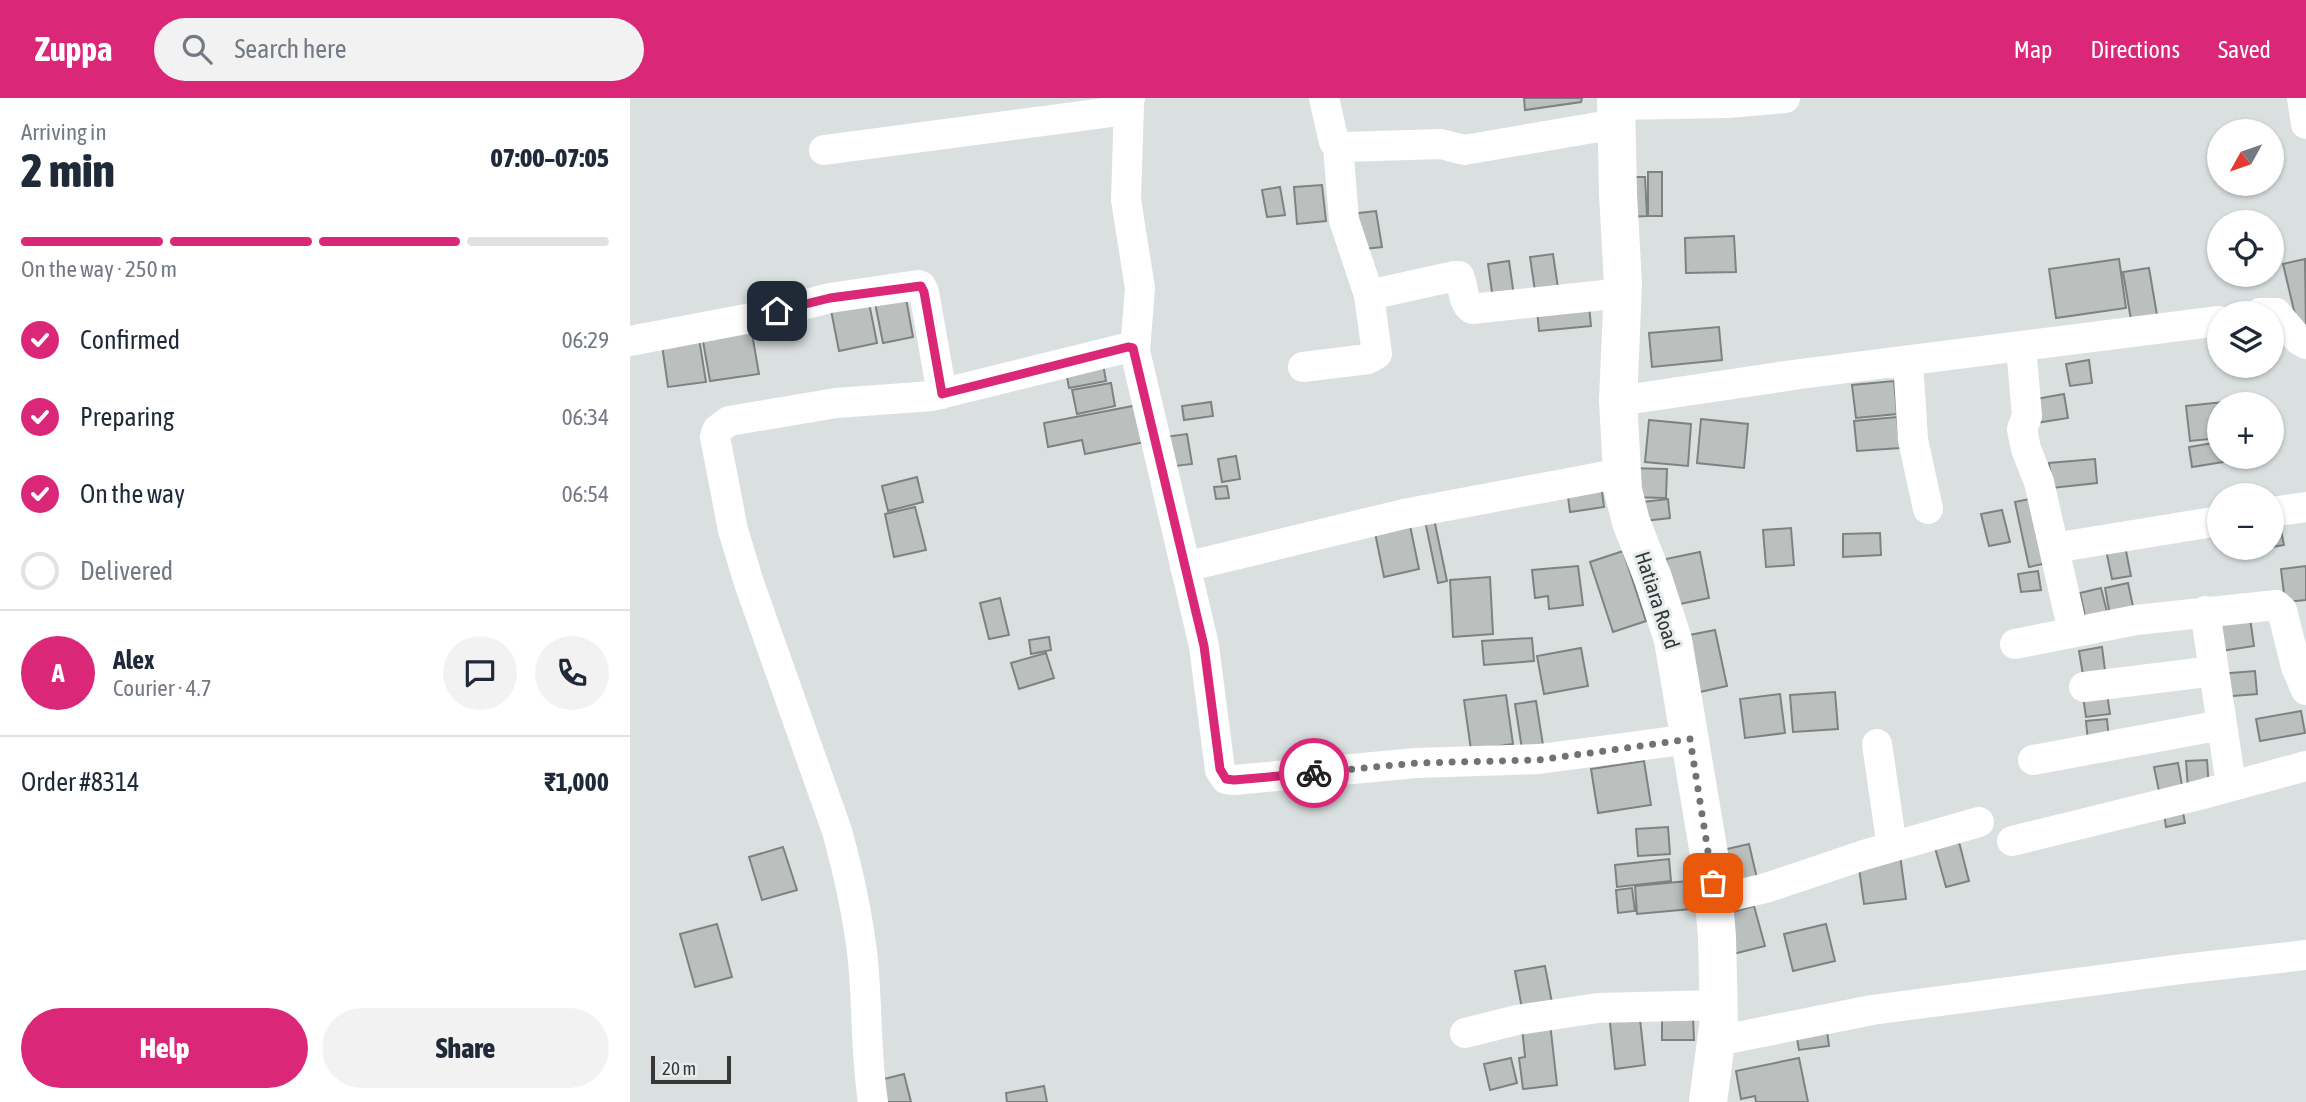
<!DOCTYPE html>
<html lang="en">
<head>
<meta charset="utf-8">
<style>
  :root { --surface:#fff; --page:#f2f2f3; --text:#1f2937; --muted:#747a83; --line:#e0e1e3; --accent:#db2777 }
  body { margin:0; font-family:"Asap Condensed",sans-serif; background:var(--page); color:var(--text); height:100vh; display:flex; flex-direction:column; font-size:26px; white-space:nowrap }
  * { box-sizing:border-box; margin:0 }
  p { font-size:23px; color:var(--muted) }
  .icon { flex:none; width:38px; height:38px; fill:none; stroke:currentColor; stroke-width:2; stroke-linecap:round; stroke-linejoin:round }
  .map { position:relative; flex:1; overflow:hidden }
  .side { display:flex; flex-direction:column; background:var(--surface); width:630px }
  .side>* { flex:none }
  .needle { width:46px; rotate:230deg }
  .tools { position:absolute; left:1577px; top:21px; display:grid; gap:14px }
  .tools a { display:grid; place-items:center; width:77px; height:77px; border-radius:50%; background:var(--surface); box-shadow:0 2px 5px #0004; font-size:35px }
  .scale { position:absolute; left:21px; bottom:18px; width:80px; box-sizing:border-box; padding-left:7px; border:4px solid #373939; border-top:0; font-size:19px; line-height:24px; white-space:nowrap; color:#373939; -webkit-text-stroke:5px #e7eded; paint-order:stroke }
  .pin { position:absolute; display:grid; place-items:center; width:60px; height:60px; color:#fff; margin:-30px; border-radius:14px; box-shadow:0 4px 10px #0006 }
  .courier { position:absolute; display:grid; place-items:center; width:70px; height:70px; margin:-35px; border:5px solid #db2777; border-radius:50%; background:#fff; color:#222; box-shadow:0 2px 9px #0007 }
  .overview em { font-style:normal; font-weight:800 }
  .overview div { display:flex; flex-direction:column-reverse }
  .overview { display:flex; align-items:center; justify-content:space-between; height:119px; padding:0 21px }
  h1 { font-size:46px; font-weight:800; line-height:52px }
  .bar { display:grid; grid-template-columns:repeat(4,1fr); gap:10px 7px; align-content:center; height:84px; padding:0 21px }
  .bar i { height:9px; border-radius:5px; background:var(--line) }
  .bar .on { background:var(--accent) }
  .bar p { grid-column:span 4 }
  .line { display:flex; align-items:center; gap:18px; padding:0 21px; border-top:2px solid var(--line) }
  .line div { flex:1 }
  .round { display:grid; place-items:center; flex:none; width:74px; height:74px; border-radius:37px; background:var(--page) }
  ol { padding:0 21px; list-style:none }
  li { display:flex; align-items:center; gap:21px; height:77px }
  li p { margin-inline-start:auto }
  li .icon { padding:7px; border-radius:50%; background:var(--accent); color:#fff; stroke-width:4 }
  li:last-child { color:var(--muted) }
  li i { width:38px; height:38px; border:4px solid var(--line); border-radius:50% }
  .button { display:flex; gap:14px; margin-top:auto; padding:14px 21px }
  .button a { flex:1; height:80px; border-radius:42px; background:var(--accent); color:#fff; font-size:28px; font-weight:800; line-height:80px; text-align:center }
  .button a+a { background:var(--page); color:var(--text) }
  header { display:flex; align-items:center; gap:42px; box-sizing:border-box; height:98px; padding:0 35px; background:var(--accent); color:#fff }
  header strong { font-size:33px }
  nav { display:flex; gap:38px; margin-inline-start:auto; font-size:24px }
  .search { width:490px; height:63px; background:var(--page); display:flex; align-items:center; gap:18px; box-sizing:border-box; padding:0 24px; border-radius:38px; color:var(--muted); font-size:26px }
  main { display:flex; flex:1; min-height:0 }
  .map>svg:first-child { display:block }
</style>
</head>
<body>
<header>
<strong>Zuppa</strong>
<div class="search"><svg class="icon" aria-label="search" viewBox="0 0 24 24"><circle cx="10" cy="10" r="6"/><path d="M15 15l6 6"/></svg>Search here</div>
<nav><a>Map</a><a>Directions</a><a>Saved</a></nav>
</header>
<main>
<section class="side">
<div class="overview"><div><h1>2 min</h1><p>Arriving in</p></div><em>07:00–07:05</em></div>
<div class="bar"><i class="on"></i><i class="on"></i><i class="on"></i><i></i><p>On the way · 250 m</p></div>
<ol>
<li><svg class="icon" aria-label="check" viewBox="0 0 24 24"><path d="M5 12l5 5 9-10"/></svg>Confirmed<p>06:29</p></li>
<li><svg class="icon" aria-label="check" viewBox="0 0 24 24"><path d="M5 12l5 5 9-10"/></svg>Preparing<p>06:34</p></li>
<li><svg class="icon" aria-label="check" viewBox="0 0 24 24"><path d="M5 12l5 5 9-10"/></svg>On the way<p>06:54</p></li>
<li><i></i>Delivered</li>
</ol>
<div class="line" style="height:126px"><b class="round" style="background:var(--accent);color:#fff">A</b><div><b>Alex</b><p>Courier · 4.7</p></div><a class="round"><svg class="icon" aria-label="chat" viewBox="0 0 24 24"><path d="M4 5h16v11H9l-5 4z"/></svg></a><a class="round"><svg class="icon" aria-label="phone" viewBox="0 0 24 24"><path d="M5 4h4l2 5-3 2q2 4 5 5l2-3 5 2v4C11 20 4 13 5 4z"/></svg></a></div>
<div class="line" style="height:91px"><div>Order #8314</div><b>₹1,000</b></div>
<div class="button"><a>Help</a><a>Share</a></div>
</section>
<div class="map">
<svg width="1676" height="1004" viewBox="0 0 1676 1004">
  <rect width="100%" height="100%" fill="#dae0e0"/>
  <path fill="#bbc0be" stroke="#7e8381" stroke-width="2" d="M894,0h58l-1,4 -56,8z
    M1018,74h14v44h-14z
    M995,79h20l2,39 -20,1z
    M692,87l4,36 -29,3 -3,-37z
    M650,89l5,28 -18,2 -5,-27z
    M746,113l6,36 -27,3 -5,-36z
    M1104,138l2,36 -50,1 -1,-35z
    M923,156l6,41 -23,3 -6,-41z
    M1489,161l7,49 -70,10 -7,-49z
    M1675,161l1,75 -6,2 -17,-72z
    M879,163l5,35 -21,3 -5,-35z
    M1519,170l9,53 -26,5 -9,-54z
    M237,195l10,50 -38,8 -10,-51z
    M275,195l8,44 -30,6 -9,-45z
    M959,207l2,21 -52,5 -2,-22z
    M120,224l9,52 -49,7 -9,-51z
    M1089,229l3,33 -70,7 -3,-34z
    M68,234l8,50 -38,5 -7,-49z
    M472,260l4,23 -37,7 -4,-23z
    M1459,262l3,23 -22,3 -4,-22z
    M1264,283l3,33 -41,4 -4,-33z
    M481,285l4,23 -38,8 -5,-24z
    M1434,296l4,24 -32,5 -5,-23z
    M1603,303v3h-14v34l-29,3 -4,-35z
    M581,304l2,14 -29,4 -2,-14z
    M508,307l7,37 -60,12 -3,-14 -34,7 -4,-24z
    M1267,319l3,31 -43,3 -3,-30z
    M1071,321l47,5 -4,44 -47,-5z
    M1019,322l42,4 -3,42 -43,-4z
    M557,336l5,30 -24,3 -4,-30z
    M1589,344v15h16l1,3 -44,7 -3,-20z
    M606,358l4,23 -18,3 -4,-23z
    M1465,361l2,24 -45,5 -3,-25z
    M997,370l40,1 -1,29 -40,-1z
    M287,379l6,25 -35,9 -6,-25z
    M971,386l3,23 -34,5 -3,-23z
    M597,388l2,12 -13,1 -2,-12z
    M1409,399l13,65 -23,5 -14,-65z
    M1038,401l2,19 -34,4 -2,-19z
    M285,409l11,43 -32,7 -9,-43z
    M1372,412l8,32 -21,4 -8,-32z
    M803,416l14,67 -9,2 -14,-67z
    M778,418l11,53 -35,8 -11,-54z
    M1648,418l6,29 -12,2v-30z
    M1161,430l3,37 -28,2 -3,-37z
    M1250,435l1,22 -38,2v-23z
    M1494,443l7,35 -19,3 -7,-34z
    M993,453l23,70 -33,11 -23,-70z
    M1070,454l9,46 -34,7 -9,-46z
    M948,468l5,39 -34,4 -1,-13 -13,2 -3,-28z
    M1676,468v34l-21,2 -4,-33z
    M1408,473l3,19 -20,2 -3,-18z
    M860,479l3,57 -40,3 -3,-57z
    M1498,485l7,33 -24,5 -6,-33z
    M1471,490l8,32 -22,5 -7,-32z
    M370,500l9,37 -20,4 -9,-36z
    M1619,513l5,35 -40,6 -5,-35z
    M1085,532l12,56 -36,8 -12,-57z
    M419,539l2,13 -20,4 -2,-14z
    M902,540l2,23 -50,4 -2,-24z
    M1472,549l4,31 -22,3 -5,-30z
    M951,550l7,38 -44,8 -7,-38z
    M416,555l8,25 -35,11 -8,-26z
    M1625,573l2,23 -37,3 -2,-23z
    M1476,589l4,27 -24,3 -4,-27z
    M1205,594l3,37 -45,3 -3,-37z
    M1150,596l5,39 -40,5 -5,-39z
    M876,597l7,49 -42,6 -7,-50z
    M906,603l7,44 -21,4 -7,-45z
    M1671,613l4,22 -45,8 -4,-22z
    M1477,621l2,21 -21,2 -2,-21z
    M1577,662l2,28 -21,1 -2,-28z
    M1014,663l7,44 -53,8 -7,-44z
    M1548,665l5,28 -23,5 -6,-29z
    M1551,704l4,21 -19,4 -3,-21z
    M1038,729l2,27 -32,2 -2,-27z
    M1328,740l11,43 -23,6 -12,-43z
    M1119,746l10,43 -35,8 -10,-43z
    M153,749l14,43 -35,10 -13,-43z
    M1270,757l6,44 -42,5 -6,-43z
    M1039,761l2,22 -54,6 -2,-22z
    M1058,783l3,28 -54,5 -2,-28z
    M1002,790l3,23 -17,2 -2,-23z
    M1124,808l11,40 -32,8 -11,-39z
    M87,826l15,53 -37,10 -15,-53z
    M1196,826l9,37 -42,10 -9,-37z
    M915,868l8,42 -30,6 -8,-43z
    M1009,912l6,55 -30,4 -6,-55z
    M1032,919h31l1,23h-32z
    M920,925l7,62 -34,4 -4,-31 6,-1 -3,-30z
    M1196,925l3,23 -30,4 -4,-23z
    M881,960l6,25 -27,7 -6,-26z
    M1169,960l9,44h-52l-1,-6 -14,3 -5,-28z
    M274,976l7,28h-34l-5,-20z
    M414,988l3,16h-40l-1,-9z"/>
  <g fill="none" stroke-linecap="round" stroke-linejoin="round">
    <path stroke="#fff" stroke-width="30" d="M694,0l10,44 9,5 98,-3 23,6 152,-26
      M1672,0l4,26
      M499,6l-3,96 14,88 -5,63
      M986,7l112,-2 57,-5
      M708,48l6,74 25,75 86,-19h4c5,11 3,26 13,33l151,-16
      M194,52l296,-39 7,-3 3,-10
      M1630,215h16l23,27 7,4
      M0,243l121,-23 79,-20 88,-13 3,1 3,6 18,102
      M1391,249l6,69 -5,13 4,20 13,33 34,150
      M1278,263l5,79 15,69
      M673,269l65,-8 9,-5 -8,-59
      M988,303l182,-27 419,-53
      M1642,414l34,-5
      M1424,450l165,-27
      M555,469l219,-53 218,-41
      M1575,513l26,174
      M1385,546l121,-24 140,-15 6,5 14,57 10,23
      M1454,589l130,-16
      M1247,646l15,103
      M1403,662l189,-35
      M1382,743l187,-46 107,-29
      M1084,802l52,-12 98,-33 115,-33
      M835,935l52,-13 81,-12 120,-3
      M1087,943l155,-31 310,-41 124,-14
      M243,1004c-8,-50 -5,-100 -11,-150 -5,-41 -14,-81 -25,-121l-88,-248 -16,-53 -18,-93 2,-7 12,-9 107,-18 96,-7 198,-49 5,4 69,295 16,124 6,9 8,1 182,-17 123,-4 151,-20"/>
    <path stroke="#fff" stroke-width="38" d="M986,0l2,96 5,90 -5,117 5,89 8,32 22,56 20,62 38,226 6,71 2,82 -11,83"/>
  </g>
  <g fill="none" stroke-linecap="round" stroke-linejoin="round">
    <path stroke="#707373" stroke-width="7" stroke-dasharray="0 12.6" d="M684,675l102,-10 123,-3 151,-21 23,144"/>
    <path stroke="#db2777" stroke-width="9" d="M147,213l53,-13 91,-12 3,6 18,102 186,-47 5,1 71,298 16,123 6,10 8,1 80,-7"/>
  </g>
  <g text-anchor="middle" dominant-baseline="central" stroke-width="6" stroke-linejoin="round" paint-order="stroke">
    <g font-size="21" fill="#373939" stroke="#e7eded">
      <text transform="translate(1028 502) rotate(72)">Hatiara Road</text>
    </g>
  </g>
</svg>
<div class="tools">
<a><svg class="needle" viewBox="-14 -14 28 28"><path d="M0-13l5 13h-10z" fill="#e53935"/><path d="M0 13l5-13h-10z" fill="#747a83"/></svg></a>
<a><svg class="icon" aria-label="locate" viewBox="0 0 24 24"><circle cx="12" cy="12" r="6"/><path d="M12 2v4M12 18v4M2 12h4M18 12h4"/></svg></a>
<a><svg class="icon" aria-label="layers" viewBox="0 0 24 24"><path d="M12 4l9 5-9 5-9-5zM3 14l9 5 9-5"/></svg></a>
<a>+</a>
<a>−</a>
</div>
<div class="scale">20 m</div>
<div class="pin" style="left:1083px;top:785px;background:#ea580c"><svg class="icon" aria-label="bag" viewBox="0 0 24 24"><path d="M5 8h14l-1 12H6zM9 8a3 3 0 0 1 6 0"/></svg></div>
<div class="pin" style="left:147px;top:213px;background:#1f2937"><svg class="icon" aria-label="home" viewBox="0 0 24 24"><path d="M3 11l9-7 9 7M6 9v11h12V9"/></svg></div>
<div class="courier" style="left:684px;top:675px"><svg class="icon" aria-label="bike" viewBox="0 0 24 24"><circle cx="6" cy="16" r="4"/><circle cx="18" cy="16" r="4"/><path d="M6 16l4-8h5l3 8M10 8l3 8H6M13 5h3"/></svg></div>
</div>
</main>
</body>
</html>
